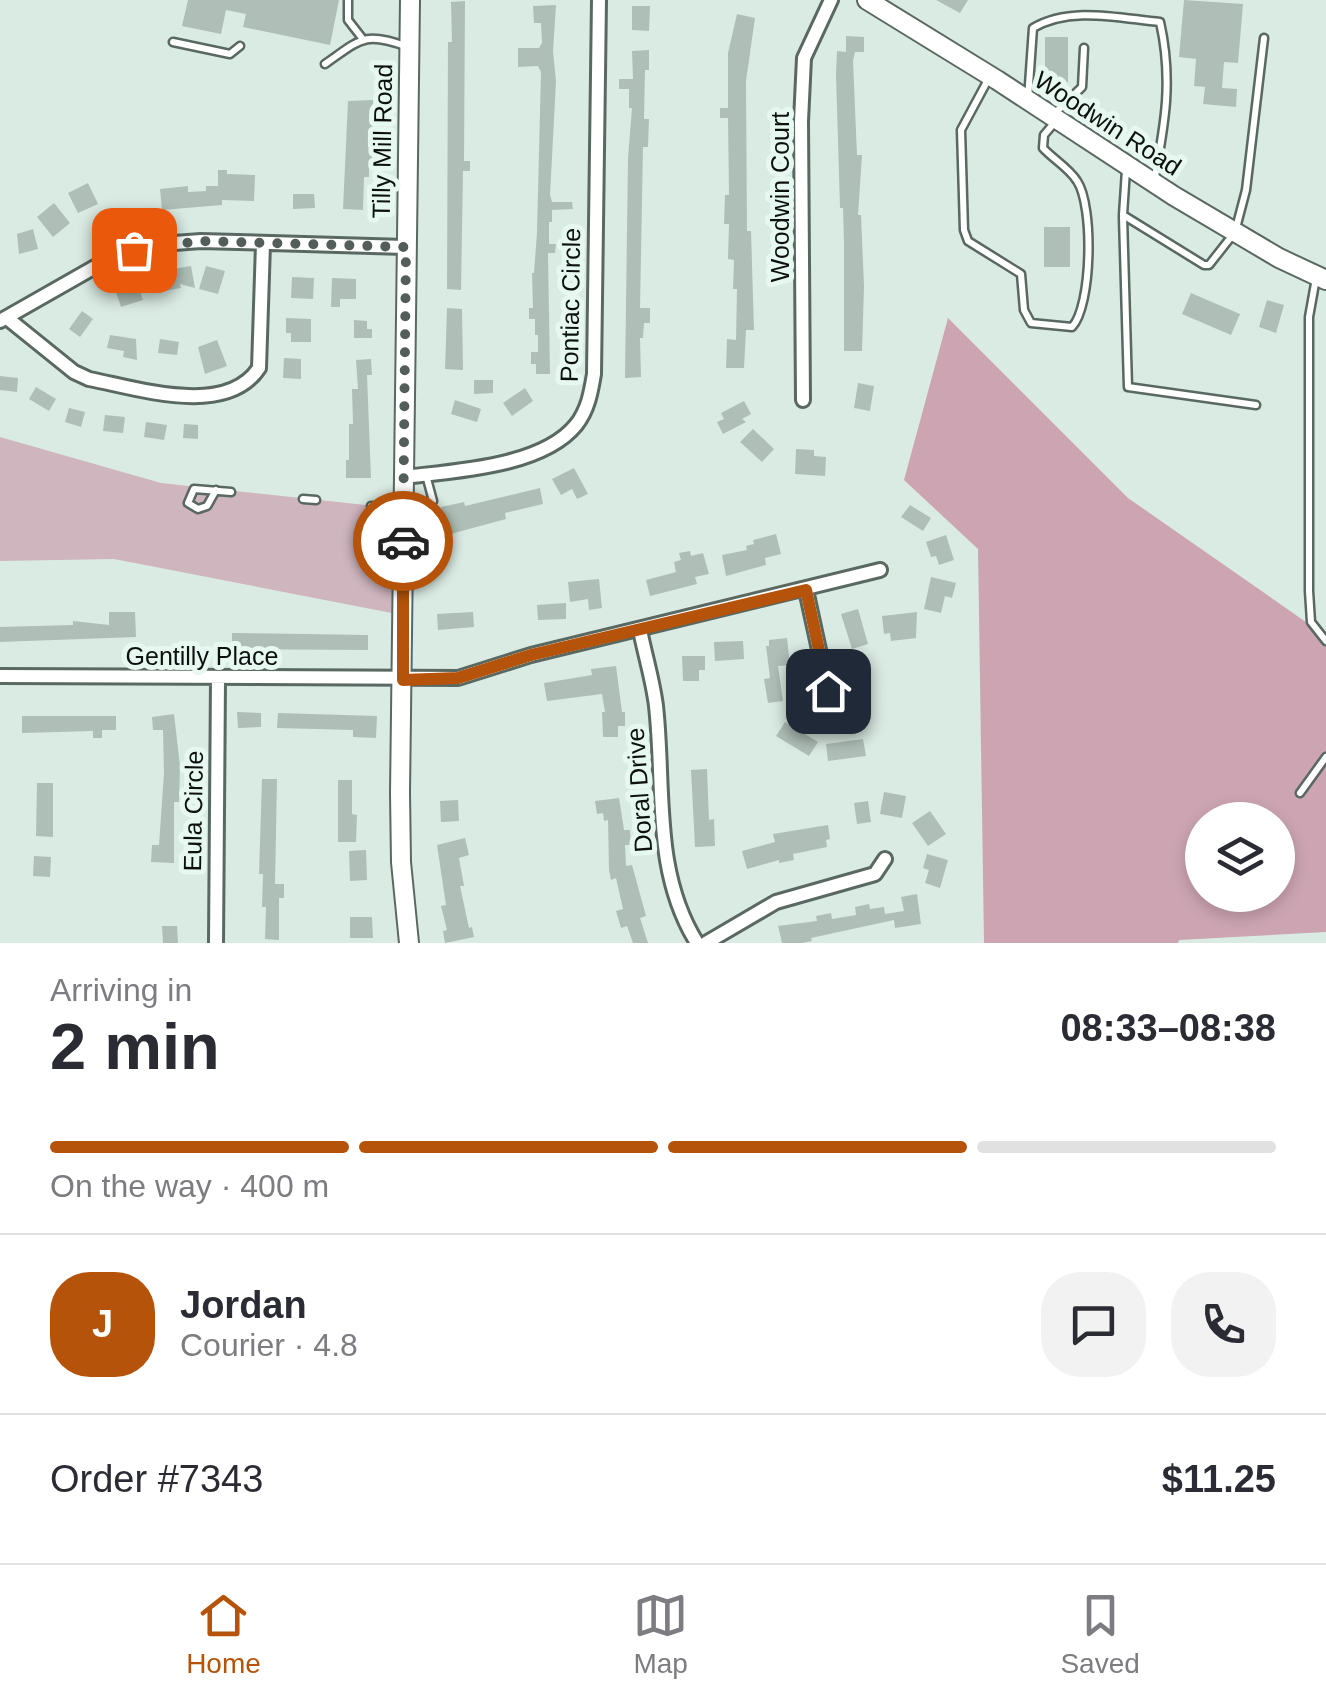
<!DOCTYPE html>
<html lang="en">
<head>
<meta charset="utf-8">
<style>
  :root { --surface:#fff; --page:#f2f2f3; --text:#2b2b33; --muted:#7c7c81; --line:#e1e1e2; --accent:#b45309 }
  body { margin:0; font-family:Helvetica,sans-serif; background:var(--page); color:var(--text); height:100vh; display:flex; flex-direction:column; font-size:38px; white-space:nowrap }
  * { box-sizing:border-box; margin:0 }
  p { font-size:32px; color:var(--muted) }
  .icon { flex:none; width:55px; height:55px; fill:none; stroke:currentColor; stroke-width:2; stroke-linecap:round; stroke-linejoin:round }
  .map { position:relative; height:943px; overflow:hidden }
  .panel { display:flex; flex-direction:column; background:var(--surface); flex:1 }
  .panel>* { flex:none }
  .controls { position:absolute; left:1185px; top:802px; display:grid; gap:20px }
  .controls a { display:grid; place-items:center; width:110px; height:110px; border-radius:50%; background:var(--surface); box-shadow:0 5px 15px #0003; font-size:50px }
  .pin { position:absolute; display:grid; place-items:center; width:85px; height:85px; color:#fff; margin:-42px; border-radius:20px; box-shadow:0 5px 15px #0006 }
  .courier { position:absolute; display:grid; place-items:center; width:100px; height:100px; margin:-50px; border:8px solid #b45309; border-radius:50%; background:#fff; color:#222; box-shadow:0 2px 12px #0007 }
  .headline em { font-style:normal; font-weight:700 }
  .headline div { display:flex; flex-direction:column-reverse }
  .headline { display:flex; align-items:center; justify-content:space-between; height:170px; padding:0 50px }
  h1 { font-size:65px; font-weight:700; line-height:75px }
  .bar { display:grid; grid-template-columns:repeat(4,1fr); gap:15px 10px; align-content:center; height:120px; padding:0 50px }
  .bar i { height:12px; border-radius:8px; background:var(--line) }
  .bar .on { background:var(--accent) }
  .bar p { grid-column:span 4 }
  .line { display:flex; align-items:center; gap:25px; padding:0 50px; border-top:2px solid var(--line) }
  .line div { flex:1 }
  .round { display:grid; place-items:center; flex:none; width:105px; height:105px; border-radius:40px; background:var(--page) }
  .menu { display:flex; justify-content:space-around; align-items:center; height:140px; border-top:2px solid var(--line); background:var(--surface); font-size:28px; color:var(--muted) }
  .menu a { display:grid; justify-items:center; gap:5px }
  .menu .on { color:var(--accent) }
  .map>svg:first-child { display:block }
</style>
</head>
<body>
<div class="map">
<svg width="1326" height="943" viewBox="0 0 1326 943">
  <rect width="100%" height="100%" fill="#daebe3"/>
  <path fill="#cfb5be" d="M0,437l161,46 242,26 -1,106 -288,-56 -114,2z"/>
  <path fill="#cda5b2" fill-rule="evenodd" d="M948,318l180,180 198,138v296l-147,8 -1,3h-194l-6,-394 -74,-69zM1202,820h76v75h-76z"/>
  <path fill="#afbfb8" d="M188,0h151l-9,45 -87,-18 3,-13 -20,-4 -5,24 -39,-8z
    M936,0h32l-8,13z
    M1184,0l59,4 -5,59 -14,-1 -2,26 15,1 -1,18 -33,-3 2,-17 -11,-1 2,-27 -17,-2z
    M465,1l-1,160h6v10h-7l-2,119 -14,-1 1,-247h4l-1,-40z
    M556,5l-3,46 3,30 -6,114 2,7h20l1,7 -21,1v12h-3v22h7l-1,9h-7l2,121h-14v-10h-5v-12h7v-17h-3v-16h-6v-11h4l-1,-35h2l3,-41 4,-160 -3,-6 -20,1v-19h21l3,-5 -1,-20h-7l-1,-17z
    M632,6h18l-1,25 -17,-1z
    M737,14l18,4 -9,63 1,150h4l3,99h-8l-2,38h-18l1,-29 9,1 1,-51h-4l1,-29 -6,-1 1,-35h-5l1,-29h4l-1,-77h-8v-10h8v-55z
    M846,36l18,1v15h-9l-2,9 4,94h5l-4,60h3l3,71 -2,65h-18v-107l-1,-36h-3l-4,-134 1,-23 9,1z
    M1045,37h23v45h-23z
    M649,50v20h-4l-1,49h5l-1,28h-5l-3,161h10v15h-6l-1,15h-3l1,39 -16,1 3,-220 4,-50h-3v-19h-10v-10h14l-1,-28z
    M373,100l-1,67h-3v10h-5l-1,33 -20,-1 5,-108z
    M218,170h9v4l28,1 -1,26 -32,-1v5l-60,5 -2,-21 28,-3v6l18,-1v-5h12z
    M88,183l10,21 -20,9 -10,-20z
    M293,194h21l1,14 -22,1z
    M54,203l16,20 -17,14 -16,-20z
    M1044,227h26v40h-26z
    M33,229l5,20 -19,5 -2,-20z
    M191,266l4,22 -15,-4 1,4 -17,3 -2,-12 -7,-2 19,-3 -1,-5z
    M206,266l19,5 -7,23 -19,-5z
    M292,277l22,1 -1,21 -22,-1z
    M332,278l24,1v20h-16v8h-9z
    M137,282l6,18 -22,7 -6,-18z
    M1191,293l49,21 -9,21 -49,-21z
    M1267,300l17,5 -8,28 -17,-6z
    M447,308l15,1 1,61 -18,-1z
    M82,311l11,8 -13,18 -11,-8z
    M286,318l25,1v23h-20v-9h-5z
    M354,320l13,1v8h5v9h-18z
    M110,335l26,4 1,21 -14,-3 1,-6 -17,-3z
    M160,339l19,3 -2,13 -19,-2z
    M217,340l10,26 -22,8 -7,-27z
    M284,358l17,1v20l-18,-1z
    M371,359l1,16h-5l4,103h-25v-18h3v-36h4l-1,-35h6l-2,-29z
    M0,376l18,2 -1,14 -17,-2z
    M474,380h19v13l-19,1z
    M858,383l16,3 -4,25 -16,-3z
    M36,387l20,12 -7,12 -20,-12z
    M525,388l8,13 -21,15 -9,-13z
    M455,400l26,9 -4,13 -26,-8z
    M744,401l7,13 -9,5 4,3 -23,12 -6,-12 7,-3 -3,-6z
    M69,408l16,4 -4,15 -16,-5z
    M105,415l20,2 -2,16 -20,-2z
    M146,422l21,3 -3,15 -20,-3z
    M184,424l14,1v14l-15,-1z
    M753,429l21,20 -12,13 -22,-20z
    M796,449l18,1v6l12,1 -1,19 -30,-2z
    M574,468l14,26 -11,5 -5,-10 -11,6 -9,-16z
    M540,488l3,16 -38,9 1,6 -59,16 -6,-28 23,-5 1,4z
    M910,505l21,13 -8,13 -22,-14z
    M776,534l5,20 -16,4 1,7 -40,11 -4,-21 25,-5 -1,-4 8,-2 -1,-4z
    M946,535l8,25 -15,5 -3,-9 -5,1 -5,-15z
    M690,551l1,5 12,-3 6,21 -14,3 2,7 -47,12 -4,-16 30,-8 -2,-10 7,-2 -2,-7z
    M931,577l25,6 -4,15 -7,-2 -4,17 -17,-4z
    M599,579l3,29 -13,2 -1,-11 -18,3 -2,-20z
    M566,603v16l-28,1 -1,-15z
    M858,609l10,35 -16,5 -11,-35z
    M109,612h26l1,25 -136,5v-15l73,-2v-4l36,4z
    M473,612l1,15 -36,3 -1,-16z
    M917,612l-1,26 -25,3 -1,-8 -6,1 -2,-18z
    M232,633l136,2v15l-136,-1z
    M787,638l3,27 -12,1 5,35 -15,2 -4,-24 6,-1 -4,-32h3v-6z
    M743,641l1,18 -29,2 -1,-19z
    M682,656h23v14h-6v11h-16z
    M616,666l6,46h3v14h-7v11h-15l-1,-25h3l-3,-18 -55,7 -3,-18 48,-8 -1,-6z
    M237,712l24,1v14l-23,1z
    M278,713l99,3 -1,22 -23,-1v-7l-76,-2z
    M174,714l6,52 -1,36h-5v61l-23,-1 1,-17h7l5,-72 -1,-43h-10l-1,-13z
    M22,716h94v14h-14v8h-9v-7l-71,2z
    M785,722l33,20 -9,14 -33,-20z
    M863,739l3,17 -38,5 -2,-17z
    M707,769l2,51 5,-1 1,27 -20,1 -4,-77z
    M262,779h15l-2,105h9v14h-5v42l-14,-1 1,-32h-4l1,-33h-4z
    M338,780h14v34l5,1 -1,27h-18z
    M37,783h16v54l-17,-1z
    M884,792l22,4 -4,22 -22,-4z
    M619,798l5,32h6l1,15h-6l1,21 6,-1 14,51 -6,2 8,25h-15l-6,-17 -6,2 -5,-17 7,-2 -7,-31 -5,2 -2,-10 -1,-50 -4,1 -1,-8 -6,1 -2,-13z
    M458,800l1,21 -18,1 -1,-21z
    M868,801l3,21 -14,2 -3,-21z
    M930,811l16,23 -18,12 -16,-23z
    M828,825l2,14 -4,1 1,7 -34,7 1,6 -15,3v-3l-32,9 -5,-18 33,-9 -2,-8z
    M465,838l4,17 -10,3 5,28h-4l9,42 3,-1 2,10 -29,6 -2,-12 4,-1 -6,-24 5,-1 -9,-60z
    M366,850l1,30 -17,1 -1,-30z
    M927,854l21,6 -8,28 -15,-5 4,-13 -6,-2z
    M34,856l17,1 -1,20 -17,-1z
    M917,894l4,30 -26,4 -1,-8 -83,18 1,3 -10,2h-20l-4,-17 39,-5 -1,-5 15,-3 1,6 24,-4 -1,-8 14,-3 1,5 14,-2 1,7 19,-3 -3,-14z
    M350,917h22l1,21h-23z
    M162,926h15l1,17h-15z"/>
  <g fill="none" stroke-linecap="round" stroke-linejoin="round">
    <g stroke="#5a6862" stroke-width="11">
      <path id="lane" d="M348,0v20l14,18
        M173,42l57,12 10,-8
        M325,64c36,-25 39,-33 83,-17
        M990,76l-29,54 3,100 4,11 53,33 3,36 7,13 41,4c20,-21 22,-121 5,-146 -8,-13 -24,-22 -34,-33l1,-13 11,-13
        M1028,99l5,-71c37,-22 85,-10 127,-6 13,58 5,101 -6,160
        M1053,115l29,-28 2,-39
        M1126,170l-3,45 81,50h5l26,-33 11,-42 18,-152
        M1123,217l5,170 128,18
        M1316,278l-7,39v274l2,31 15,19
        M426,475l7,26
        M216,490l-9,16 -9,3 -10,-6 6,-14 37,3
        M303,499l13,1
        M371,506l30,3
        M1300,793l26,-36"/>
    </g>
    <g stroke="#5a6862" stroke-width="18">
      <path id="street" d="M7,318l67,54 15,7c48,9 137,39 170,-11l4,-124
        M0,321l109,-62 52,-15 40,-3 204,6
        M803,400l-2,-279 3,-63 27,-58
        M404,477c50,-6 138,-10 172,-52 12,-15 15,-33 18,-51l5,-374
        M806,590l22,101
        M640,630c5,25 13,51 16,76 9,81 -4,165 41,237
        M0,676l458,2 73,-23 349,-85
        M216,943l2,-264
        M706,943l70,-41 99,-28 10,-15"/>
    </g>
    <g stroke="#5a6862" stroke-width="22">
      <path id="secondary" d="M867,0l130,80 177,116 105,62 47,22
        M409,943l-8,-81 -1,-69 10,-793"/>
    </g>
    <use href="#lane" stroke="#fff" stroke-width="6"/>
    <use href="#street" stroke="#fff" stroke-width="12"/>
    <use href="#secondary" stroke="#fff" stroke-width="18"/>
  </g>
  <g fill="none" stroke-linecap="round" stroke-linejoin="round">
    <path stroke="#535d59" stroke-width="10" stroke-dasharray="0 18" d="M134,250l67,-9 205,6 -3,294"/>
    <path stroke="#b45309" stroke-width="12" d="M403,541v139l55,-2 73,-23 275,-65 22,101"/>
  </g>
  <g text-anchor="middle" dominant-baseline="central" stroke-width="10" stroke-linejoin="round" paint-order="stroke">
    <g font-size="25" fill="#0b110f" stroke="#e7f8f1">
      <text transform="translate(1108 123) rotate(33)">Woodwin Road</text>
      <text transform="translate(382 141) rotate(-89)">Tilly Mill Road</text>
      <text transform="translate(780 197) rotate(-90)">Woodwin Court</text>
      <text transform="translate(570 305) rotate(-89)">Pontiac Circle</text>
      <text x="202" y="656">Gentilly Place</text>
      <text transform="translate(639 790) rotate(-94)">Doral Drive</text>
      <text transform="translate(193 811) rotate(-89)">Eula Circle</text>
    </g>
  </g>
</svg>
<div class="controls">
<a><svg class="icon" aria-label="layers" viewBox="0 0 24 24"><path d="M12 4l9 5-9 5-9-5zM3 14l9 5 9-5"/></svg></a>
</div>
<div class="pin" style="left:134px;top:250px;background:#ea580c"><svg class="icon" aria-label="bag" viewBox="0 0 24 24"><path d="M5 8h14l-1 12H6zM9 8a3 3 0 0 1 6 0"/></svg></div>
<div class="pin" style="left:828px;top:691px;background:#1f2937"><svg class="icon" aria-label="home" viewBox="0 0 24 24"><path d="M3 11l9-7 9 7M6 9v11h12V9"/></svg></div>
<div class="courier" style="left:403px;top:541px"><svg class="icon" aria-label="car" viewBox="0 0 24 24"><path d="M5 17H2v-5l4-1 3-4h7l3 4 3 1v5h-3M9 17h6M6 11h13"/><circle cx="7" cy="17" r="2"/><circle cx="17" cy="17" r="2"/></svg></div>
</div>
<section class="panel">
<div class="headline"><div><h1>2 min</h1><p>Arriving in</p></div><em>08:33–08:38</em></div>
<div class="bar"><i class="on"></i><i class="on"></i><i class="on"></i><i></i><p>On the way · 400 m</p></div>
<div class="line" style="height:180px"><b class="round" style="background:var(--accent);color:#fff">J</b><div><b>Jordan</b><p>Courier · 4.8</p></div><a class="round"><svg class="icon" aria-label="chat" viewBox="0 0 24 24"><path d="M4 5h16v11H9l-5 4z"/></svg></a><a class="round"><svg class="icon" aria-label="phone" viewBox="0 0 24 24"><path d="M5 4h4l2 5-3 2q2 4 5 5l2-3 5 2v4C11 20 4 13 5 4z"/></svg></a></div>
<div class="line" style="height:130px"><div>Order #7343</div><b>$11.25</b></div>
</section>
<nav class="menu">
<a class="on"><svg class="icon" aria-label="home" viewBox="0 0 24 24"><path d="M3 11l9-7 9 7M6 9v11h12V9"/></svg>Home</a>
<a><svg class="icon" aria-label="map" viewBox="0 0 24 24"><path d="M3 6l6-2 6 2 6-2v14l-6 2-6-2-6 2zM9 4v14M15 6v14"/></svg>Map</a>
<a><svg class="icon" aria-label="saved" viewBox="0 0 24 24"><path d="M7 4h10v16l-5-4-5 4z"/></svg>Saved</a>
</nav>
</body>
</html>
